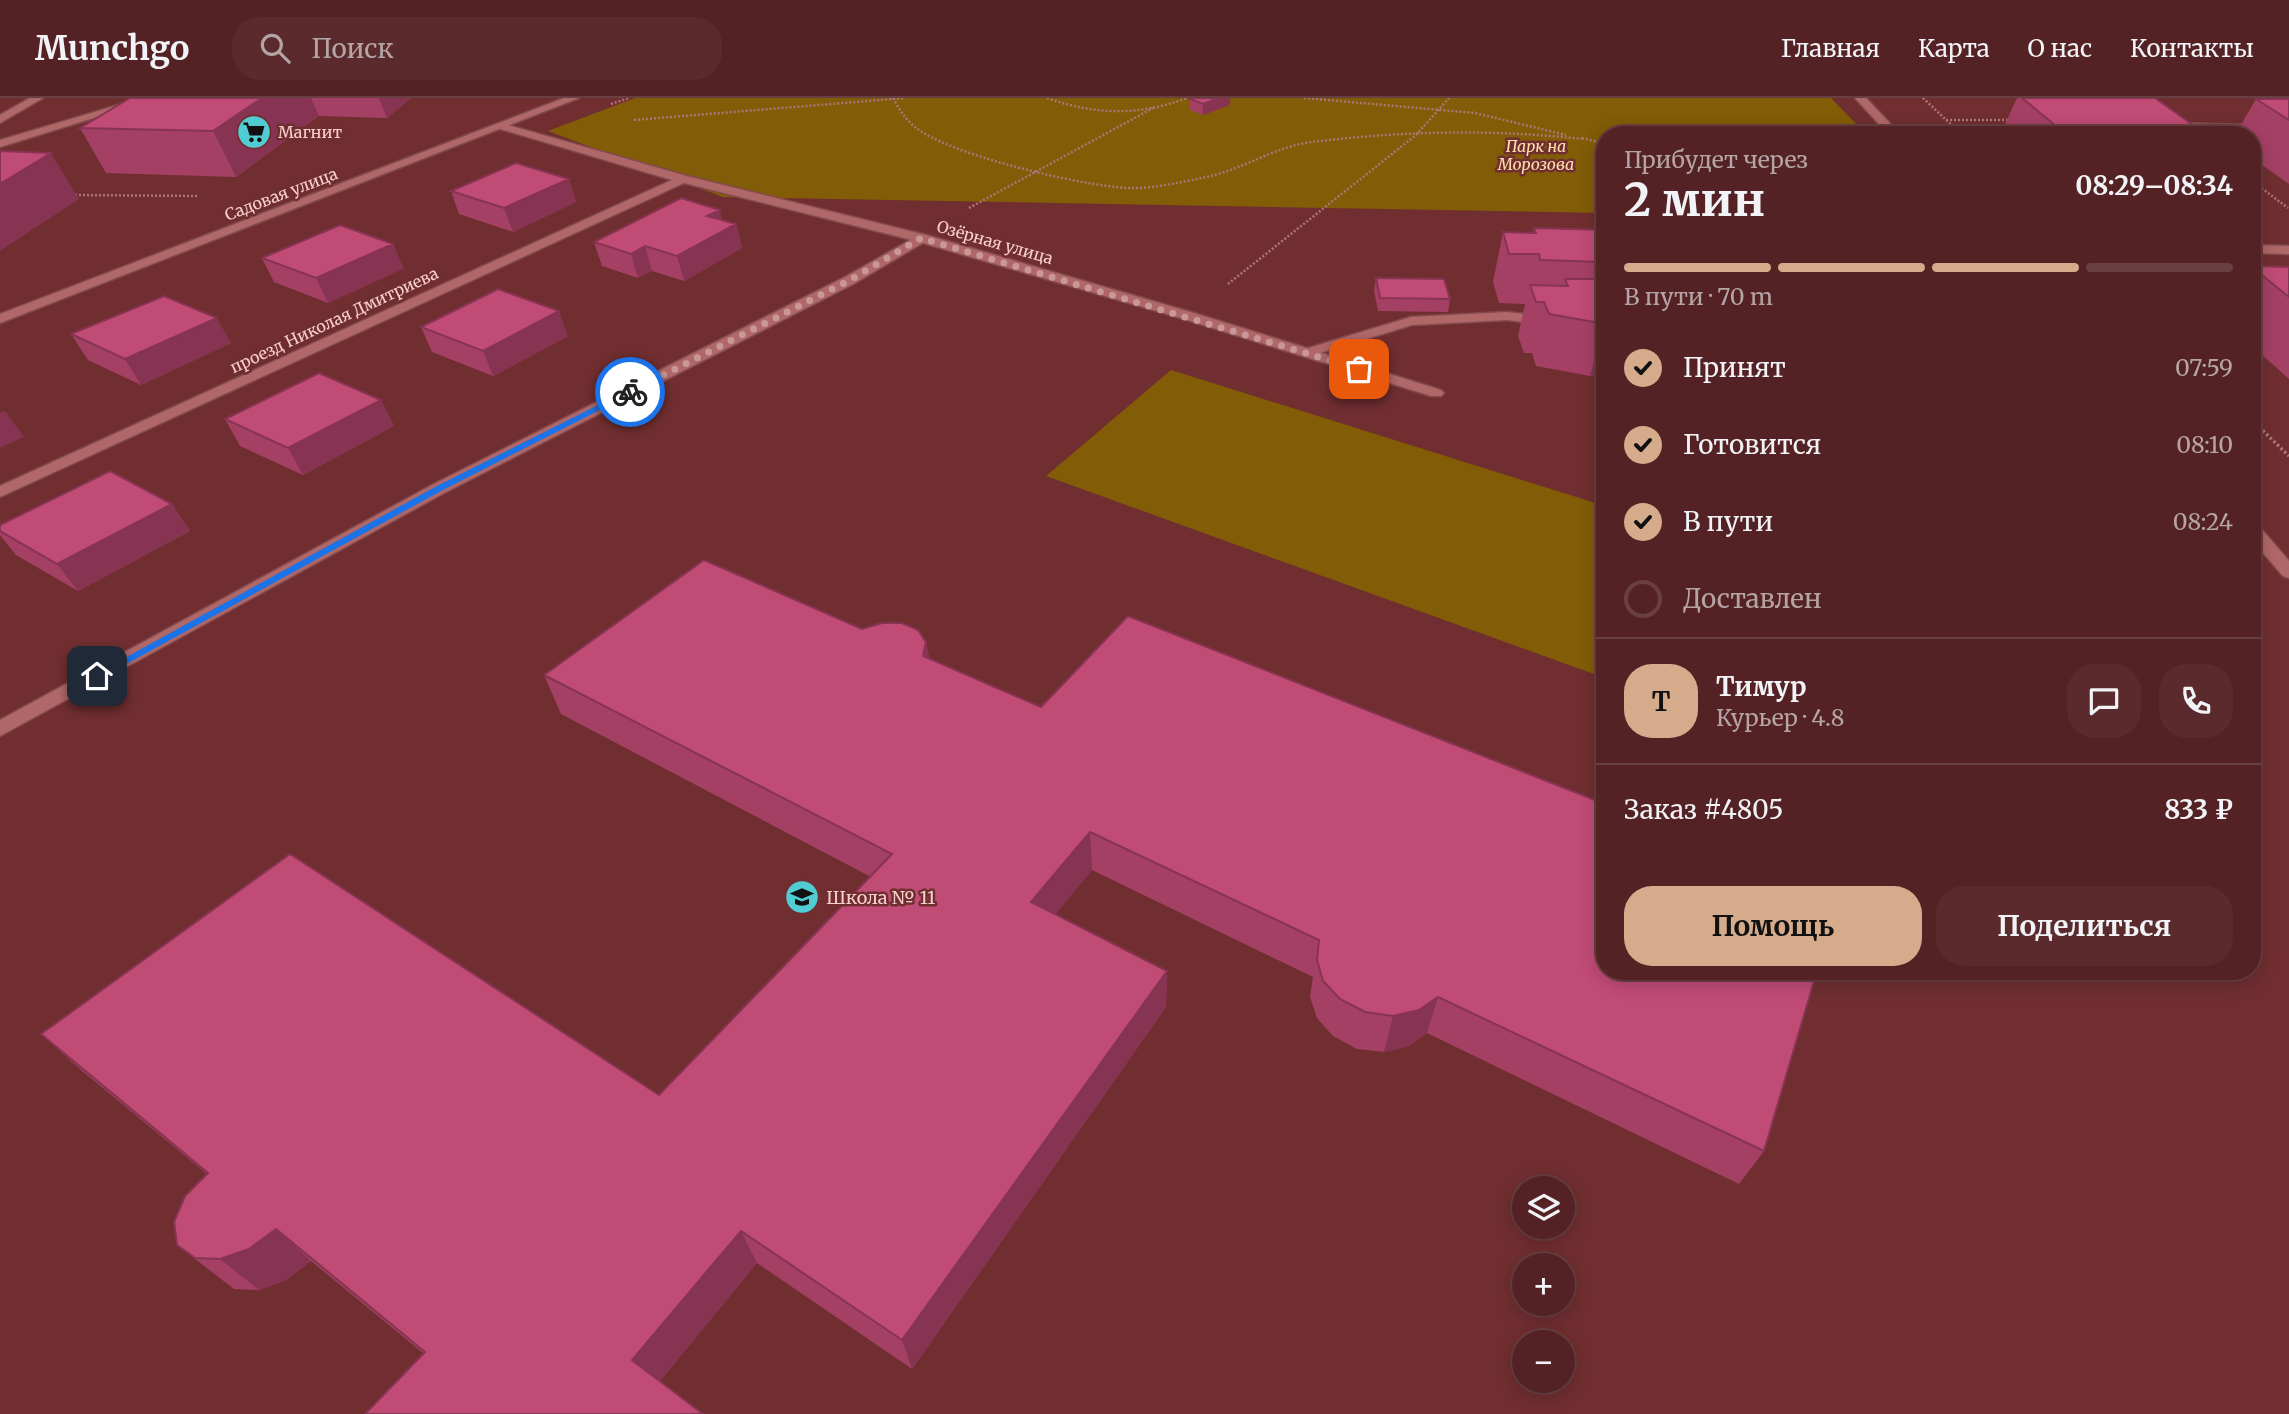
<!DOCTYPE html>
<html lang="ru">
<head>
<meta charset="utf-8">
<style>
  :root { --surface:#542224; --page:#5a2a2c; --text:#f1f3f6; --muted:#b5a4a6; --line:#6a3f41; --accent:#d6ab8b }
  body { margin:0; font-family:Merriweather,serif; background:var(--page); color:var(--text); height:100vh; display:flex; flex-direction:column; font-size:26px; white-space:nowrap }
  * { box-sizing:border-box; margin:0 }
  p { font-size:23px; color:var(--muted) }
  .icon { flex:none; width:38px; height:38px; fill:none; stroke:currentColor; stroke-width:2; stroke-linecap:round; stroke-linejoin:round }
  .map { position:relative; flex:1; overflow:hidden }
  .panel { position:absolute; left:1596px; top:28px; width:665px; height:854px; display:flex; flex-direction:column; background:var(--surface); border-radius:28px; box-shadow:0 4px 18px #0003,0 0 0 2px var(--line) }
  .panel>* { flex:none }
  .controls { position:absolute; left:1512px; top:1078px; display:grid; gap:14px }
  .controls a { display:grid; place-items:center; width:63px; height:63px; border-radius:50%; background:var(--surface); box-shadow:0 4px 18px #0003,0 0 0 2px var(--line); font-size:35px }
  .pin { position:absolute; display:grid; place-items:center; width:60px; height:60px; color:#fff; margin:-30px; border-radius:14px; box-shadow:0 4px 10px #0006 }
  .courier { position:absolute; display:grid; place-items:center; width:70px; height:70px; margin:-35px; border:5px solid #1a73e8; border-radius:50%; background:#fff; color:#222; box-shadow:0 2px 9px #0007 }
  .head em { font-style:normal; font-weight:700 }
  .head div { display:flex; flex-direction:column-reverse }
  .head { display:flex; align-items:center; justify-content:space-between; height:119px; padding:0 28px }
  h1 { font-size:46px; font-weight:700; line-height:52px }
  .bar { display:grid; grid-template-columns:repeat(4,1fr); gap:10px 7px; align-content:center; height:84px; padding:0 28px }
  .bar i { height:9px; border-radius:5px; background:var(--line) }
  .bar .active { background:var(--accent) }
  .bar p { grid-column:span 4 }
  .line { display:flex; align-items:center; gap:18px; padding:0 28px; border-top:2px solid var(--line) }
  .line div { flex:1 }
  .round { display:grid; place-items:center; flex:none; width:74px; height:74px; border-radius:28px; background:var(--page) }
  ol { padding:0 28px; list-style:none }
  li { display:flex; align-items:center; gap:21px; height:77px }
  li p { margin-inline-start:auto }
  li .icon { padding:7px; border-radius:50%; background:var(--accent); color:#111; stroke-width:4 }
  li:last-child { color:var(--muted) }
  li i { width:38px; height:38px; border:4px solid var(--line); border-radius:50% }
  .action { display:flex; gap:14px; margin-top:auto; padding:14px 28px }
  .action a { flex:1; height:80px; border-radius:28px; background:var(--accent); color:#111; font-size:28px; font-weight:700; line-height:80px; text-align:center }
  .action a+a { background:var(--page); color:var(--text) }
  header { display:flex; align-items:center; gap:42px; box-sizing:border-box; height:98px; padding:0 35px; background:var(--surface); border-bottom:2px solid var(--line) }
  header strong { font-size:33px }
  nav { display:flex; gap:38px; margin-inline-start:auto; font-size:24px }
  .search { width:490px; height:63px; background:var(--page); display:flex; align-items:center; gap:18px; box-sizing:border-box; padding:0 24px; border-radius:28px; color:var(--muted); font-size:26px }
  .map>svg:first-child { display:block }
</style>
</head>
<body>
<header>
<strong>Munchgo</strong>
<div class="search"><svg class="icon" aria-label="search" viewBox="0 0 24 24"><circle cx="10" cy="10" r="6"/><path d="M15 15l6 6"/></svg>Поиск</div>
<nav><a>Главная</a><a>Карта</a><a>О нас</a><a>Контакты</a></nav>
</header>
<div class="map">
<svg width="2289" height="1316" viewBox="0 0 2289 1316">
  <rect width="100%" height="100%" fill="#702e30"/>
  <path fill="#825c06" d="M635,0h1196l36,37h-262v78l-882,-16 -175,-66z
    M1171,272l434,136v172l-559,-202z"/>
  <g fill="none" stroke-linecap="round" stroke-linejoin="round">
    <g stroke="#834a4e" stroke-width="3">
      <path id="lane" d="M30,0h13l-43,25v-8z
        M142,0h16l-158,49v-7z
        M2168,25l121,3v6l-125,-4 -2,-2z
        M921,136l5,1v6l-71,42 -411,210 -444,243v-16l432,-235 413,-208z
        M1507,214l98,12v8l-98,-12 -95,5 -105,32 -7,-4 2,-3 109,-33z"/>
    </g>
    <g stroke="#834a4e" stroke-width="3">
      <path id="street" d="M1855,0h11l35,37h-12z
        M501,25l186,53 239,59 268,78 247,77 3,3 -3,3h-10l-247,-77 -268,-78 -232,-58 -684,314v-11l672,-306 -175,-52v-4z
        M2252,147l37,1v8l-37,-1z
        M2252,426l6,1 31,36v17l-6,-2 -31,-36z"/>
    </g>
    <g stroke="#834a4e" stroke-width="3">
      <path id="secondary" d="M564,0h15l-579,225v-9z"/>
    </g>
    <path stroke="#ad7576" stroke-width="2.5" stroke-dasharray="2 2" stroke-linecap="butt" d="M893,0c6,11 12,21 22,29 34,28 167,59 213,61 24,1 54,-6 78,-11 36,-7 70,-31 106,-35 88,-11 182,-13 270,-3
      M1047,0c47,17 93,18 140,0
      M1304,0l171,15 91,22
      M1923,0l39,37
      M611,6l18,-6
      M634,22l271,-22
      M1946,22h66
      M1582,40l23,6
      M2252,83l36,27
      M71,97l128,1
      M969,110l184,-100
      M1228,186l188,-149 33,-37"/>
    <path stroke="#ad7576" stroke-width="3.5" stroke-dasharray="2.5 2.5" stroke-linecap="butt" d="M2252,322l37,36"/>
    <use href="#lane" fill="#b06767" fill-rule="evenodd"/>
    <use href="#street" fill="#b06767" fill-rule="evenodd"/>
    <use href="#secondary" fill="#b06767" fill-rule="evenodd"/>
  </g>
  <path fill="#a54065" d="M130,0h281l-24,20 -68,-2 -83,61 -130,-4 -26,-45z
    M2017,0h138l52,37h-207z
    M1190,1l40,6 -27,10 -13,-5z
    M2256,1h33v85l-37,-26v-23h-17z
    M569,81l7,23 -63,30 -54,-18 -8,-23z
    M723,123l13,3 6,24 -58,33 -32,-10 -14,7 -36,-12 -8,-24z
    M1534,130l71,2v143l-15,3 -54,-10 -4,-13h-8l-6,-17 7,-32 -26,-1 -6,-21 10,-50 30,1z
    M262,160l142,10 -76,35 -54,-21z
    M2252,168l37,1v112l-37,-33z
    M1376,180l74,21 -2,13 -70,-1 -4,-20z
    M421,229l147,9 -75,40 -61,-24z
    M71,236l160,9 -90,42 -53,-25z
    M381,302l13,26 -91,49 -63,-29 -15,-27z
    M172,406l18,27 -112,60 -62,-36 -16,-20v-10z
    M862,531l64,13 3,16 835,493 -25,33 -312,-151 -18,13 -25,6 -27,-3 -24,-13 -16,-18 -7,-21 3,-20 -221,-107 -37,44 112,57 -1,36 -254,362 -155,-106 -97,118 -237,-28 -112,-92 -25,19 -27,10 -25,-1 -57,-44 30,-71 -126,-104 -40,-36 618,61 212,-218 -310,-163 -17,-39z"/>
  <path fill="#863452" d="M262,0h49l8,18 -83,61 -23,-46z
    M379,0h32l-24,20z
    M1219,0h11v7l-27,10v-11z
    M51,55l28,46 -79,52v-67z
    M569,81l7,23 -63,30 -9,-24z
    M720,112l5,21 11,-7 6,24 -58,33 -7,-25 30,-40z
    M393,146l11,24 -76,35 -12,-25z
    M645,148l7,25 -14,7 -7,-24z
    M559,213l9,25 -75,40 -10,-25z
    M217,220l14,25 -90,42 -16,-26z
    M1604,226l1,49 -15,3z
    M381,302l13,26 -91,49 -15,-27z
    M5,313l19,26 -24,11v-35z
    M172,406l18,27 -112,60 -21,-27z
    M926,544l6,39 -9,-25z
    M1090,734l2,38 -57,70 -4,-38z
    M1167,873l-1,36 -254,362 -10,-29z
    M1438,899l-11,36 -18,13 -25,6 9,-36z
    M276,1131l35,32 -25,19 -27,10 -39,-31z
    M741,1133l16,32 -103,125 -22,-28z"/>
  <path fill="#c04b75" stroke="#863452" stroke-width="2" d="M130,0h132l-49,33 -133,-3z
    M1192,0h27l-16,6 -13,-5z
    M2022,0h133l52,37h-140z
    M2256,1h33v21z
    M0,53l51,2 -51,31z
    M516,65l53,16 -65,29 -53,-17z
    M681,100l39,12 -13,6 29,8 -59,32 -32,-10 -14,8 -37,-12z
    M340,127l53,19 -77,34 -54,-20z
    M1534,130l71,2v39l-3,-7 -62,-2 -1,-6h-30l-6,-22 33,1z
    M2252,168l37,1v30l-37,-30z
    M1376,180l68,1 6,20 -70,-1z
    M1565,181h40v45l-56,-10 -5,-12h-8l-6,-17 38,1z
    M498,191l61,22 -76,40 -62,-24z
    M164,198l53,22 -92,41 -54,-25z
    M319,275l62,27 -93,48 -63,-29z
    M110,373l62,33 -115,60 -57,-33v-6z
    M704,462l158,69 20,-6h20l16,7 8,12 -3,14 118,51 87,-91 477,188v167h212l-53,180 -326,-154 -19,13 -26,6 -28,-4 -25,-13 -17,-18 -6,-21 2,-20 -229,-108 -59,70 136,69 -265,369 -161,-109 -109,129 71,54h-338l60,-62 -149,-123 -27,20 -29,10 -25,-1 -18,-13 -3,-23 11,-26 23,-23 -167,-139 249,-180 369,241 233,-241 -348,-179z"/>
  <path fill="#1a73e8" d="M630,291l3,4 -192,98 -340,187 -9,-2 343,-189z"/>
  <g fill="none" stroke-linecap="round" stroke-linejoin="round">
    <path stroke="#c99797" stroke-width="7" stroke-dasharray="0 12.6" d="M630,294l220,-112 71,-42 438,131"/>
  </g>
  <defs>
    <g id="supermarket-disc" transform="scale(1.75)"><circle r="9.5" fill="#51ccd3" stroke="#702e30"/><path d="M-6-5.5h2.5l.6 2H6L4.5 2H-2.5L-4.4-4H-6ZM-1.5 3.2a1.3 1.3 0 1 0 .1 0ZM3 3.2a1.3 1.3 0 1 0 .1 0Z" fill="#111"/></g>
    <g id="school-disc" transform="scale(1.75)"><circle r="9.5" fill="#51ccd3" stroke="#702e30"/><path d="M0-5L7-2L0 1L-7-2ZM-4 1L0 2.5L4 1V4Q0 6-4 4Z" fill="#111"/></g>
  </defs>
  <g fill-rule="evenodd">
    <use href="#supermarket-disc" x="254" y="34"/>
    <use href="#school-disc" x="802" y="799"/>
  </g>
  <g text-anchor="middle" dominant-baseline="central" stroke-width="5" stroke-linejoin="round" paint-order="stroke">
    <g font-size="16" fill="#f9cfce" stroke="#702e30" text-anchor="start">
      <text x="278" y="34">Магнит</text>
    </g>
    <g font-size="16" font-style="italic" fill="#fee0ac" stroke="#702e30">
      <text x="1536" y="48">Парк на<tspan x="1536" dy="18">Морозова</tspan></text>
    </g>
    <g font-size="16" fill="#f9cfce" stroke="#702e30">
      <text transform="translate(281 96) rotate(-21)">Садовая улица</text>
      <text transform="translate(995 144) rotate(16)">Озёрная улица</text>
      <text transform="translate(334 222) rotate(-25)">проезд Николая Дмитриева</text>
    </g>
    <g font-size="18" fill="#f9cfce" stroke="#702e30" text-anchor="start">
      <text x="826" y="799">Школа № 11</text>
    </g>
  </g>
</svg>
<div class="controls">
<a><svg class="icon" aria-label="layers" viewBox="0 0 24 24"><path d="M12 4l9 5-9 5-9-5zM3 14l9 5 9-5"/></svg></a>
<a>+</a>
<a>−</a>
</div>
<div class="pin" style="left:1359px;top:271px;background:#ea580c"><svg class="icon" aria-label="bag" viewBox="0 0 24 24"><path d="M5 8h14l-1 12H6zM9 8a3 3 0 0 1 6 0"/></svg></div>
<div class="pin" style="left:97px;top:578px;background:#1f2937"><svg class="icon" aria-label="home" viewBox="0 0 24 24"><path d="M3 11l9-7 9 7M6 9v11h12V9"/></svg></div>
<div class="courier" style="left:630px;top:294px"><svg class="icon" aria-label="bike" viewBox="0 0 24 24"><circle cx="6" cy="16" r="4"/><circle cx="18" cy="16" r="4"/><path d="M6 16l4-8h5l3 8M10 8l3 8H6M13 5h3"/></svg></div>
<section class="panel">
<div class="head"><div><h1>2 мин</h1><p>Прибудет через</p></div><em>08:29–08:34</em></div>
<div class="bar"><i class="active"></i><i class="active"></i><i class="active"></i><i></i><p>В пути · 70 m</p></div>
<ol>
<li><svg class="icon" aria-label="check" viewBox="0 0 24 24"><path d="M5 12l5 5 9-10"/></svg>Принят<p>07:59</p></li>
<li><svg class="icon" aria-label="check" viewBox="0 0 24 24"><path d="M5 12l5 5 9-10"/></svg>Готовится<p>08:10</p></li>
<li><svg class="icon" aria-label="check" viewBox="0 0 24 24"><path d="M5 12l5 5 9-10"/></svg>В пути<p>08:24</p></li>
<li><i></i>Доставлен</li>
</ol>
<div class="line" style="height:126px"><b class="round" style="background:var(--accent);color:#111">Т</b><div><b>Тимур</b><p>Курьер · 4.8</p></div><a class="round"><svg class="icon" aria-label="chat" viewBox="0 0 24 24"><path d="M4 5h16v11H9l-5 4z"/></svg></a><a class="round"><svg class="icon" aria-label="phone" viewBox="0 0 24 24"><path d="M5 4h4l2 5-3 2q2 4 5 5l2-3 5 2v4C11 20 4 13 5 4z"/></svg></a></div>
<div class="line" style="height:91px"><div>Заказ #4805</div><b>833 ₽</b></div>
<div class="action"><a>Помощь</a><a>Поделиться</a></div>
</section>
</div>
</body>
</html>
